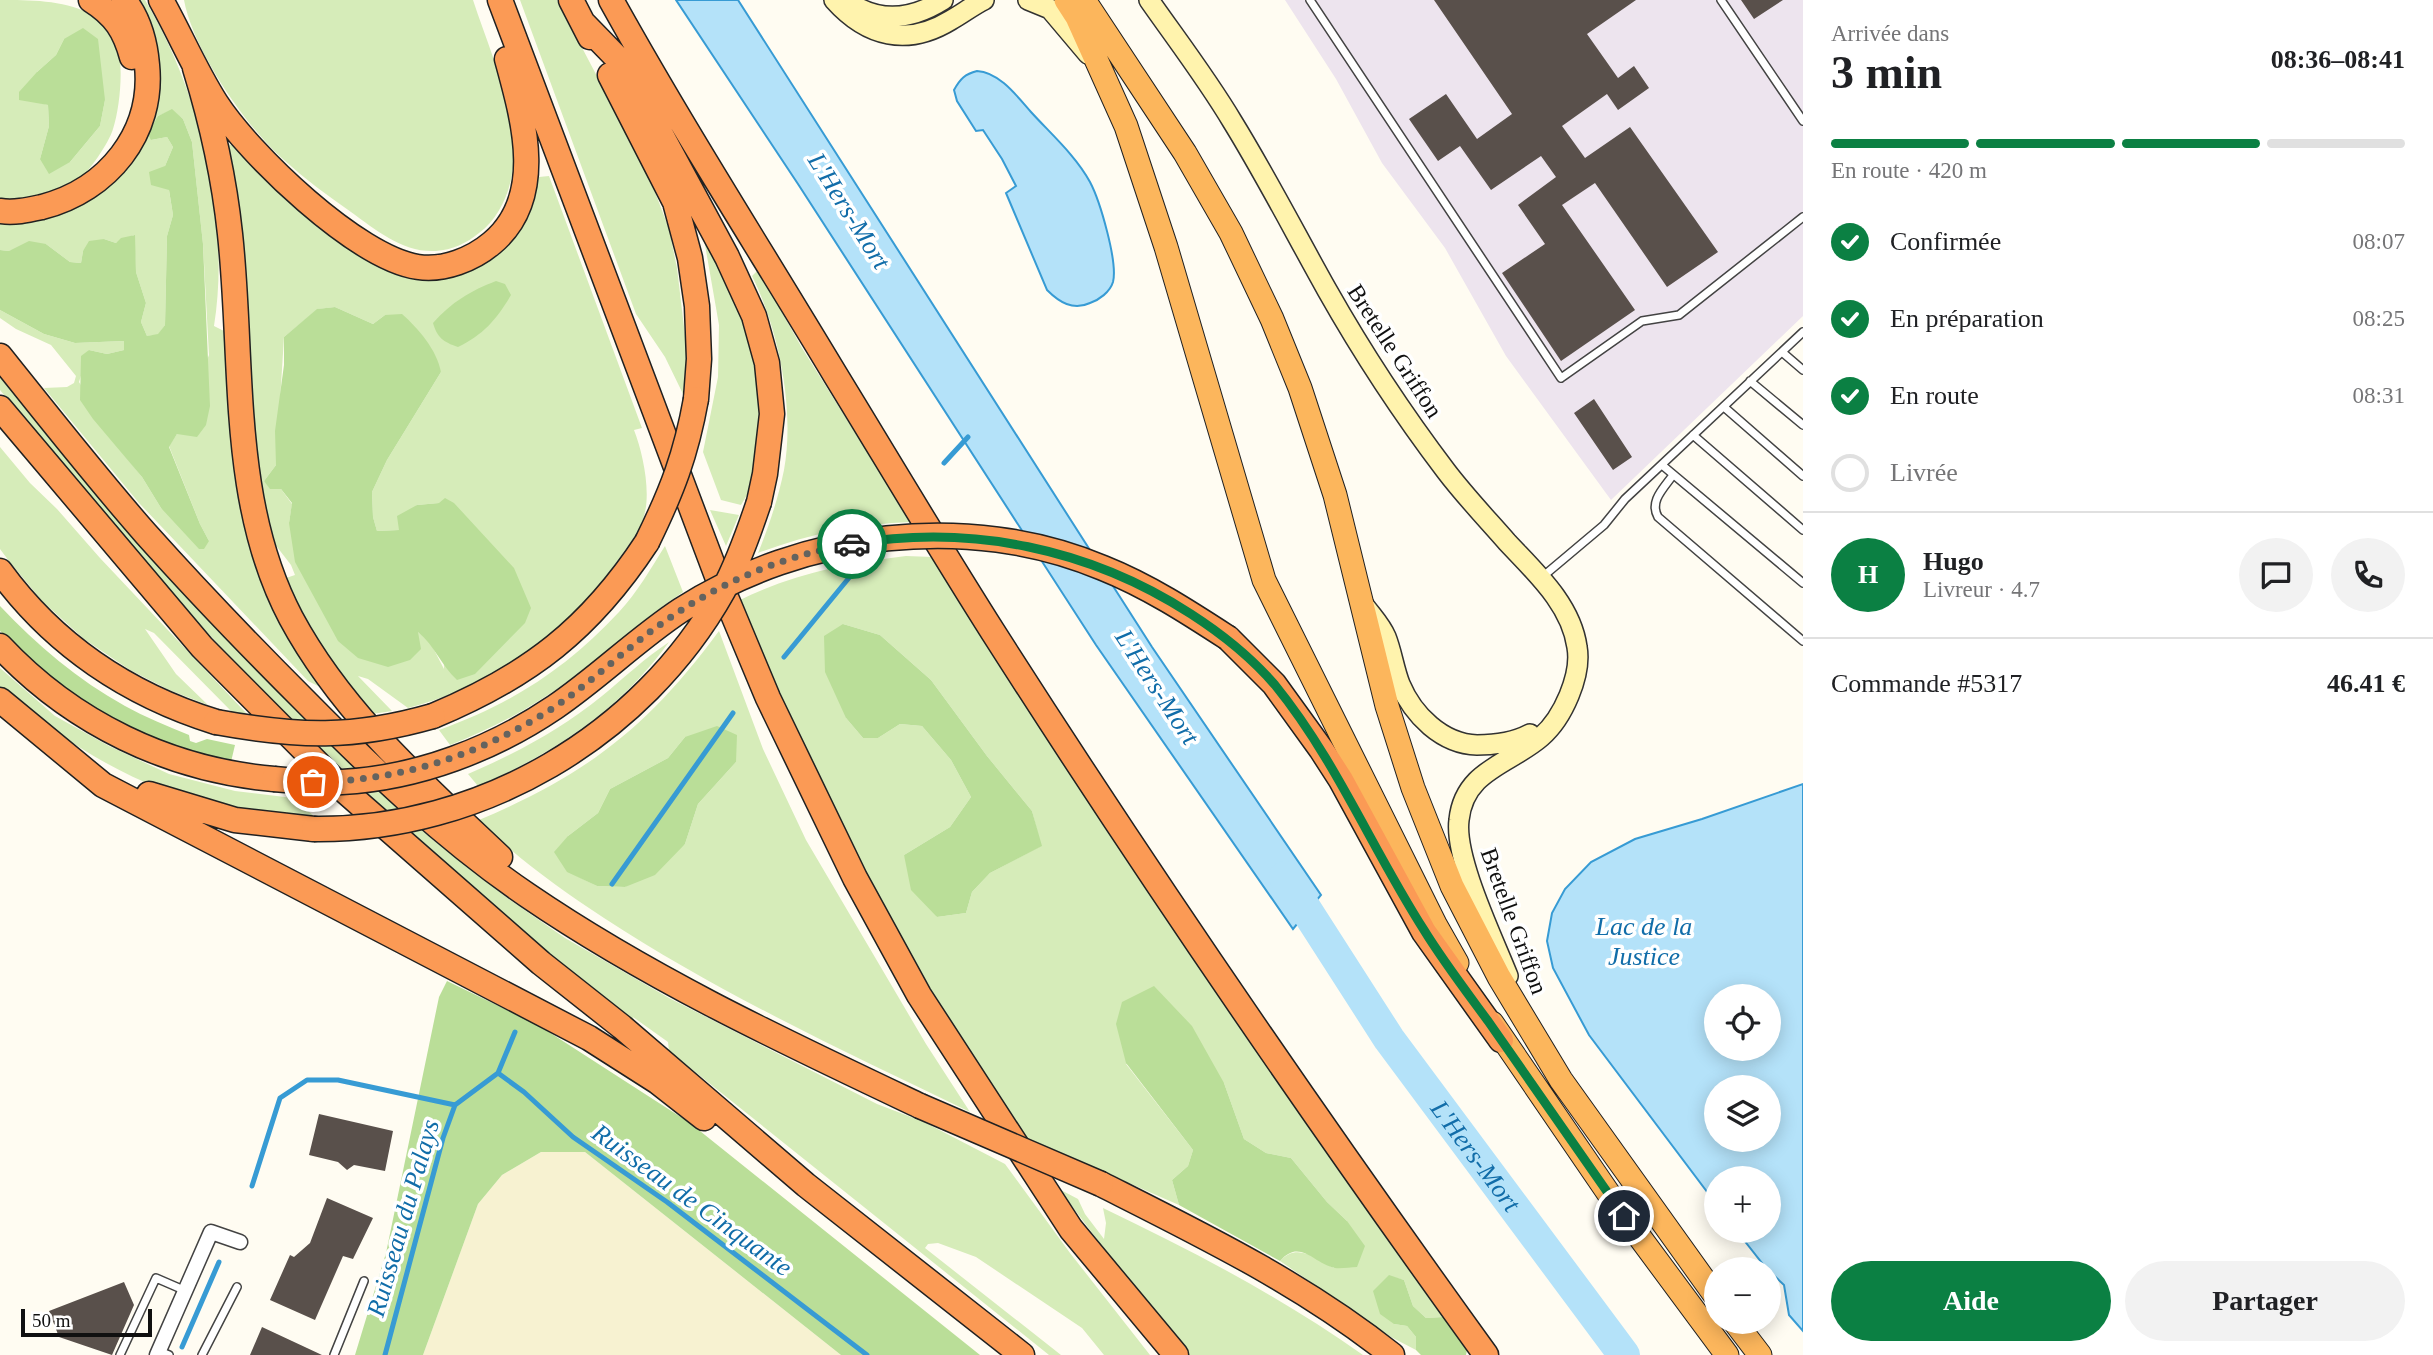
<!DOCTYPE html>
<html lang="fr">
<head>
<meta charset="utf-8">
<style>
  :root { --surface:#fff; --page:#f2f2f2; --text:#202124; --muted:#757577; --line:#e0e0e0; --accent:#0b8043 }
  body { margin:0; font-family:"Times New Roman",serif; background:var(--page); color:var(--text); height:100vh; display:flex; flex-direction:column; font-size:26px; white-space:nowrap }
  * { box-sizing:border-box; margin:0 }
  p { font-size:23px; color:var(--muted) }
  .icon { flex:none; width:38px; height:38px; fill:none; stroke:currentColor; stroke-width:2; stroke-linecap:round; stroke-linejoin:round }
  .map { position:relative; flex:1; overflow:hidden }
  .details { display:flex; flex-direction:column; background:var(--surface); width:630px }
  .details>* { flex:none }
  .fabs { position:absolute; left:1704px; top:984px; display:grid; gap:14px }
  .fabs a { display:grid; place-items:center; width:77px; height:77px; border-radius:50%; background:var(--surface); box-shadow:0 4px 18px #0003; font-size:35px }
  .scale { position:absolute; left:21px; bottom:18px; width:131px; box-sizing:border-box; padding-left:7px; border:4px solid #101010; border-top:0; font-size:19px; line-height:24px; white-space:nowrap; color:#101010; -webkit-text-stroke:5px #fff; paint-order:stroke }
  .pin { position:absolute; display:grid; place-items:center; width:60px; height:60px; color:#fff; margin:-30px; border:4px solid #fff; border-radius:50%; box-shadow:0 2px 7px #0007 }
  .courier { position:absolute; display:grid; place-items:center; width:70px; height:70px; margin:-35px; border:5px solid #0b8043; border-radius:50%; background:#fff; color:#222; box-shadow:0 2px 9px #0007 }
  .overview em { font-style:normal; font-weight:700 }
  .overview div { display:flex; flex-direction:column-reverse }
  .overview { display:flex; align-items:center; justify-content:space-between; height:119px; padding:0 28px }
  h1 { font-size:46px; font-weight:700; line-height:52px }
  .bar { display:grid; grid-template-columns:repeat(4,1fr); gap:10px 7px; align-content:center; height:84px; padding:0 28px }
  .bar i { height:9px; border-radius:5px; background:var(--line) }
  .bar .selected { background:var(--accent) }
  .bar p { grid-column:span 4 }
  .line { display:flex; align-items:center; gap:18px; padding:0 28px; border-top:2px solid var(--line) }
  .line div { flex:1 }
  .round { display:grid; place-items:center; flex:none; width:74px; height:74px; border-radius:37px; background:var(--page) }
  ol { padding:0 28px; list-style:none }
  li { display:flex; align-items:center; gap:21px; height:77px }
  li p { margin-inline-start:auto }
  li .icon { padding:7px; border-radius:50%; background:var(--accent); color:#fff; stroke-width:4 }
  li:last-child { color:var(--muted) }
  li i { width:38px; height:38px; border:4px solid var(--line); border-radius:50% }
  .action { display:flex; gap:14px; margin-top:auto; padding:14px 28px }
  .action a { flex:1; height:80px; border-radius:42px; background:var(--accent); color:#fff; font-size:28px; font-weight:700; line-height:80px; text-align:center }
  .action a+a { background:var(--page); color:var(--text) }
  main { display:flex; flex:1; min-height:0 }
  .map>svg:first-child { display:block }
</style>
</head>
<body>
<main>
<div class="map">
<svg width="1803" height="1355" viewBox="0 0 1803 1355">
  <rect width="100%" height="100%" fill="#fffcf2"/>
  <path fill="#ede4ee" d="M1285,0h518v316l-192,184 -105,-144 -61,-108 -63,-85 -46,-84z"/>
  <path fill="#f7f2d1" d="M541,1152h44l256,203h-418l55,-151 24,-29z"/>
  <path fill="#d6ecb9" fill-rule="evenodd" d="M0,0c30,0 62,0 89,13 11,7 24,18 28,31 7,21 3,64 -4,85 -4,14 -25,44 -36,53 -21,17 -52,20 -77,18zM64,39l41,61 -5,26 -30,36 -30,-3 9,-33 -1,-21 -11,-3v-30l19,-17z
    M136,0h9c55,91 86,221 69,326l10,5 5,90 12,85 85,184 -18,-9 -169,-178 -95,-115 23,-1 7,-4 2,-7 -25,-31 -35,-16 -16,-11v-8l44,24 31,9 49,-2v9l-17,4 -18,-4 -10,32 43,70 20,25 19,31 48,33 -9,-17 -31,-78 8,-12 32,-79 -6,-111 -11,-102 -9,-23 -11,-9 -14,6 -7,24 16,-3 6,10 -8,19 8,49 -6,21 -2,89 -7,10 -11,1 -6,-14 5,-19 -10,-31 -2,-37 -18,8 -12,-4 -21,12 -2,12 -11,-1 -24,-18 -37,7 -9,-1v-28l13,1 128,-84z
    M184,0h289c16,49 40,101 41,153 0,29 -11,62 -35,80 -12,10 -27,17 -43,18 -33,2 -60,-21 -85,-39 -23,-16 -46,-33 -67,-52 -38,-33 -91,-110 -100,-160z
    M520,0h37l74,141 21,43 17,45 8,39 10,84 -4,42 -18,-37 -29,-43z
    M228,144c13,2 33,31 44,40 37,35 83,61 125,89l103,-22 19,-18 9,-15 11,-41 10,-1 93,252 -8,2c9,23 18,65 9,89 -5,15 -16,28 -25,41 -49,71 -126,127 -210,148l-40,-29 -10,-3 34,35 -20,3 -55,-70 -34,-65 12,-4 -4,-10 -17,-22 -17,-50 -19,-280zM335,307l38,17 12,-9 56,57 -54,88 -15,32 1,25 4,14 22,-1 18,-25 22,-2 5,166 -14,-27 -141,-119 3,-19 -11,-15 -17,-8 12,-16 8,-128 34,-28z
    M708,238l41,95 14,77 -10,75 -12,20 -20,-5 -18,-48 15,-75 1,-52 -15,-86z
    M758,270l44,78 109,174c-53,2 -103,12 -153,31 11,-27 20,-54 26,-83 11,-60 -5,-140 -32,-194z
    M0,377l92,113 107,119 102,106 131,124 74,58 59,41 104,60 208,106 47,18 81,42 65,89 80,102h-46l-22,-27 -106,-71 -38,-14 -10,1 -3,4 136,107h-12l-380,-304 -1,-9 -35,-25 3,10c-101,-86 -204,-170 -299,-263 -69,-67 -138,-137 -201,-211 -46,-53 -91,-108 -136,-163z
    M0,447l30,36 27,26 43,49 147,156 -15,-2 -78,-79 -9,-4 31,45 32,31 -39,-15 -39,-20 -46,-31 -42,-38 -33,-40 -9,-12z
    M710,510l29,5 -13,31z
    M665,546l18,46c-39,26 -73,57 -111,86 -37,28 -78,50 -122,67l-11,-15c72,-26 127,-61 180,-118 18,-19 32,-44 46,-66z
    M906,556l27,1 129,203 181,272 200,285 -17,1 -13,-12 -9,-26 -15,-4 5,48 13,2 9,11v13l-25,-13 -111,-76c17,-19 35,-3 54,7l13,-47 -20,-19 -36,-44 -25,-5 -22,-14 -20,-56 -98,-19 67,86 -5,16 -16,14 7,25 -162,-71 -64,-102 -128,-232 -87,-199c54,-27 108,-38 168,-45zM843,624l37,11 51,45 56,76 45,55 9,35 -51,27 -18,19 -6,21 -29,4 -33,-62 46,-28 21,-30 -20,-37 -29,-34 -22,-2 -22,14h-15l-17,-20z
    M719,631l44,118 43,91 120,204 44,68c-124,-60 -250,-118 -366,-194 -44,-29 -88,-60 -125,-98 109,-46 170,-94 240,-189zM685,737l51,25 -38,42 -13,40 -60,43 -28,-1 -30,-15 1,-35 30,-23 12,-24 58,-31z
    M669,642c-48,67 -116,112 -191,144l-10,-12c49,-21 93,-45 134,-78 23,-19 43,-38 67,-54z
    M0,668l55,48 54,30 60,28 66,17 58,7 22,19c-30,-3 -61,-5 -91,-10 -84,-16 -158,-63 -222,-117l-2,-2z
    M1059,1189l19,10 7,15 19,25 2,-16 -3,-15c90,43 178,89 260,147h-174l-62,-76z"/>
  <path fill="#bade98" d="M83,28l15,11 7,61 -5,26 -30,36 -21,12 -9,-15 9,-33 -1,-21 -29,-5v-8l18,-20 19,-17 8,-16z
    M172,109l11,10 9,23 11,102 7,162 -4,19 -9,12 -20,-3 -8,13 31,77 9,17 -5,8h-5l-38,-41 -19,-31 -49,-58 -13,-19 1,-44 8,-6 18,4 17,-4v-9l-49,2 -31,-9 -44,-24v-60l9,1 20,-10 17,3 24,18 11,1 2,-12 6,-10 15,-2 12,4 5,-5 14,-3 1,37 10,31 -5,19 6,14 11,-2 7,-9 2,-89 6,-21 -4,-25 -18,-5 -2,-13 16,-6 8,-19 -6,-10 -16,3 -3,-6 10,-18z
    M496,281l9,3 6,11c-15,25 -27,39 -53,52 -15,-5 -21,-10 -25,-24 19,-21 37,-32 63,-42z
    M335,307l38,17 12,-9 17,-1c16,14 35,36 39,58l-54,88 -15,32 1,25 4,14 22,-1 -2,-14 20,-11 22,-2 6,-5 9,5 60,65 17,40 -6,15 -50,51 -18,6c-16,-15 -22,-34 -39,-48l3,17 -11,11 -22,7 -30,-9 -20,-17 -43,-79 -6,-39 3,-20 -11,-14h-11l-6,-8 12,-16 -1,-34 9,-66v-28l33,-28z
    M0,606c37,39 78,74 125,100 20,11 42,20 64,29l1,6 6,2 11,-4 28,6 -5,21 -87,-28 -75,-43 -68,-64z
    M843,624l37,11 51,45 56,76 45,55 10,35 -52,27 -18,19 -6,21 -29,4 -26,-27 -7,-35 46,-28 21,-30 -20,-37 -29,-34 -22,-2 -22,14h-15l-17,-20 -21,-46 -1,-36z
    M717,726l20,9 -1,27 -38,42 -13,40 -30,31 -30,12 -28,-1 -30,-14 -13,-20 14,-16 30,-23 12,-24 58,-31 17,-21z
    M447,981l91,44 152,98 290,232h-139l-256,-203h-44l-39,23 -24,29 -55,151h-68l31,-102 53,-256z
    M1154,986l38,40 32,57 20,56 22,14 25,5 36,44 20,19 18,25 -8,21c-7,0 -16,2 -22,1 -22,-5 -35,-30 -55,-7l-101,-56 -7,-25 16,-14 5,-16 -67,-87 -10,-39 6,-22z
    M1389,1275l15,5 9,26 13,12 17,-1 24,33 -1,5h-45l-5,-5v-13l-9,-11 -13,-2 -14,-10 -7,-23z"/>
  <path fill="#b4e2f9" stroke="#379bd4" stroke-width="2" fill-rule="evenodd" d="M676,0h62l414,647 169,248 -28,34 -197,-284 -298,-461z
    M977,71c22,1 40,25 54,41 20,22 45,44 59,70 10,19 28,80 23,100 -3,10 -14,18 -23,21 -17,8 -31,-1 -43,-13l-41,-97 10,-7 -14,-27 -19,-29 -7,1 -19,-30 -3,-11c6,-11 11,-16 23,-19z
    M1803,784v547l-14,-16 -5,-30 -18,-17 -30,-38h33v-52h-52v27l-128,-170 -36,-67 -6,-27 5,-28 13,-24 26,-27 44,-23 67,-20zM1717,996h52v52h-52zM1717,1087h52v52h-52z"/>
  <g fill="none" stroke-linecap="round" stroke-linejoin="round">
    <path stroke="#379bd4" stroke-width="5" d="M944,463l24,-26
      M784,657l87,-106
      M612,884l121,-171
      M498,1073l26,19 49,45 94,65 200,153
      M252,1186l28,-88 27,-18h31l117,25
      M182,1347l37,-85
      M385,1355l58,-217 12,-33 43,-32 17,-41"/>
    <path stroke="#b4e2f9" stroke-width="32" id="s1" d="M1285,877l104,162 235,316"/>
  </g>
  <path fill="#59504b" d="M1434,0h202l-49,34 31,44 16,-12 15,22 -31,22 -11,-16 -45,32 23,32 45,-31 88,125 -51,35 -72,-104 -33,22 73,105 -74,51 -59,-88 43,-29 -27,-39 38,-28 -15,-21 -50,34 -31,-44 -22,15 -29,-42 37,-25 31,45 35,-25z
    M1741,0h42l-29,19z
    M1594,399l38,58 -19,13 -39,-57z
    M319,1114l74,17 -8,40 -31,-6 -7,5 -9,-8 -29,-7z
    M327,1198l46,20 -20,41 -10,-3 -28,64 -45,-20 20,-45 4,2 16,-14z
    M124,1282l10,23 -22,50 -53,-18 -10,-26z
    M262,1327l60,28h-72z"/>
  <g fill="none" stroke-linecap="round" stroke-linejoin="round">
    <g stroke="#434343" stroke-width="10">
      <path id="service" d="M1310,0l251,378 81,-57 37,-6 124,-98
        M1721,0l82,121
        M1782,352l21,18
        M1750,381l53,44
        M1724,407l79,69
        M1693,435l110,95
        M1662,465l141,118
        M1673,475c-9,13 -24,26 -15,42l145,124
        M1541,578l63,-53 21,-26 178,-167
        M159,1351l10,4
        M120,1355l36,-77 30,13
        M202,1355l35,-68
        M334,1355l30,-74"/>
    </g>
    <g stroke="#434343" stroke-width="17">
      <path id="minor" d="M157,1355l54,-123 29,10"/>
    </g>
    <g stroke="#323232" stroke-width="22">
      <path id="secondary" d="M834,0c33,37 73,47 117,20 11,-6 21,-14 33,-20
        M846,0c32,24 65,20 97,0
        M1028,0l22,9 38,45
        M1149,0c28,40 58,79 83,121 34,55 63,112 95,169 35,62 75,123 119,181 19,25 40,47 61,71 28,30 64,62 70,105 5,28 -14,71 -36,90 -31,27 -77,33 -82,83 -5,38 34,118 49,156
        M1364,605c7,10 17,20 22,32 6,15 8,32 14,47 13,31 42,60 77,61 19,0 36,-2 53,-11"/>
    </g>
    <g stroke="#212121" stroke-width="25">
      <path id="trunk" d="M1066,0l11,17 49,109 40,121 98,333 172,346 21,37
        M1084,0l101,153 46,80 41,86 28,69 35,107 52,211 26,82 39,98 47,91 62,103 156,218
        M1492,1023l132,193 103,139
        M1734,1321l26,34"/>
    </g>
    <g stroke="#212121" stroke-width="27">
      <path id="motorway" d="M91,0c24,15 34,31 41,57
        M161,0c19,34 34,70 55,103 33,51 141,155 202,164 26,4 55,-8 74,-24 55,-46 31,-125 15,-184
        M500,0l217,576 51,122 87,180 64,117 152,234 105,126
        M571,0l19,37
        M611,0c71,128 150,251 225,376 52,85 103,171 157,256 157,246 322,486 493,723
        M584,24l39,40 104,193 27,59 13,47 5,51 -7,60 -6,28
        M195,68c17,55 29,109 35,166 14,128 -1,267 61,384 51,95 132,166 209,239
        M610,75l65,127 15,56 7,48 2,53 -3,40
        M0,211c15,2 28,-1 42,-4 66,-17 112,-74 105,-142 -2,-24 -8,-46 -23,-65
        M0,356c48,60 95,120 146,178 51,57 104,112 158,166 69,70 141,139 223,195 123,84 258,147 393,211
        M0,408l202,239 144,145 195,171 81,64 184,158 216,170
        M0,571c54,74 129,124 216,151
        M1228,638l46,46 47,65 20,31 83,152 77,108
        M0,646c72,77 169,124 274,133
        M0,700l103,85 486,253 69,44 46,36
        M433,716c96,-40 157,-87 214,-174
        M149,794l86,26 79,9
        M1101,1184c101,51 202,100 291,171"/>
    </g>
    <use href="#service" stroke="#fff" stroke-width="7"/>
    <use href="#minor" stroke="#fff" stroke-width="14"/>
    <use href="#secondary" stroke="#fff3ad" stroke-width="19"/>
    <use href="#trunk" stroke="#fcb65c" stroke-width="23"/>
    <use href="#motorway" stroke="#fb9a55" stroke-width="24"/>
    <g stroke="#212121" stroke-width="27" stroke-linecap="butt">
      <path id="motorway-bridge" d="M647,542c25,-51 39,-87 49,-143
        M216,722c82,15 137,17 217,-6
        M274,779c22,2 46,4 68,3 76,-4 151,-33 213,-75 44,-30 82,-68 126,-97 122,-78 287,-99 422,-42 45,18 85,44 125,70
        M314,829c166,2 328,-93 409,-238 15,-28 26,-59 36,-89
        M920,1106l181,78"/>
    </g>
    <use href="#motorway-bridge" stroke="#fb9a55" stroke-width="24"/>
  </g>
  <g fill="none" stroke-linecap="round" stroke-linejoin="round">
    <path stroke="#64635f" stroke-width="7" stroke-dasharray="0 12.6" d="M313,782c88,-1 167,-27 240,-74 36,-24 67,-54 101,-79 59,-44 126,-73 198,-85"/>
    <path stroke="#0b8043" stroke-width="9" d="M852,544c119,-20 237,4 339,70 31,20 59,42 84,71 61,75 97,164 149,245 19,31 42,61 64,91 45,65 91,130 136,195"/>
  </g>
  <g text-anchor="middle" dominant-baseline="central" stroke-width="7" stroke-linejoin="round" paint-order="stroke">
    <g font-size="24" fill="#101010" stroke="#fff">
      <text transform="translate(1395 351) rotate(57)">Bretelle Griffon</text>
      <text transform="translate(1514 921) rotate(70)">Bretelle Griffon</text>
    </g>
    <g font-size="26" font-style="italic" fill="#116da9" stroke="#fff">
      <text transform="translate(849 211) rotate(58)">L'Hers-Mort</text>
      <text transform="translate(1157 687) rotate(57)">L'Hers-Mort</text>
      <text x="1644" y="926">Lac de la<tspan x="1644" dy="30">Justice</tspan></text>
      <text stroke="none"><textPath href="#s1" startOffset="338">L'Hers-Mort</textPath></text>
      <text transform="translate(692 1200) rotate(36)">Ruisseau de Cinquante</text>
      <text transform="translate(403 1218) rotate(-74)">Ruisseau du Palays</text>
    </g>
  </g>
</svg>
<div class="fabs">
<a><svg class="icon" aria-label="locate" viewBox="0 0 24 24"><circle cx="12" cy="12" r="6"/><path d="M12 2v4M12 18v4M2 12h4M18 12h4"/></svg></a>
<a><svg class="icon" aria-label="layers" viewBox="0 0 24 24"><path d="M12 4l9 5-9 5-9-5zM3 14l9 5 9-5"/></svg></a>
<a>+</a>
<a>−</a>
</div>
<div class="scale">50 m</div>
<div class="pin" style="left:313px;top:782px;background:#ea580c"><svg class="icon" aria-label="bag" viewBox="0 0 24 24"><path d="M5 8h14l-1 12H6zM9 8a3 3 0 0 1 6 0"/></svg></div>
<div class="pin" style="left:1624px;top:1216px;background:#1f2937"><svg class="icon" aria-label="home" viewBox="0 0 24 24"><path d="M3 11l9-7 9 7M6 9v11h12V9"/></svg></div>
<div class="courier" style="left:852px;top:544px"><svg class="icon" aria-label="car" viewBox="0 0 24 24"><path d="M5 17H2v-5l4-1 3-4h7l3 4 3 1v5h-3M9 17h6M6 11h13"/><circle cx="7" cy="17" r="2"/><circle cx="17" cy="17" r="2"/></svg></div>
</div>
<section class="details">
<div class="overview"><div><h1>3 min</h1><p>Arrivée dans</p></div><em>08:36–08:41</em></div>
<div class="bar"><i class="selected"></i><i class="selected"></i><i class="selected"></i><i></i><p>En route · 420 m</p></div>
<ol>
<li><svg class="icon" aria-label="check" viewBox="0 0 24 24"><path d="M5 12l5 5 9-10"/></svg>Confirmée<p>08:07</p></li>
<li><svg class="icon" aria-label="check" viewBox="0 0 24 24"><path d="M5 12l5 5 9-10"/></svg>En préparation<p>08:25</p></li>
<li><svg class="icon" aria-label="check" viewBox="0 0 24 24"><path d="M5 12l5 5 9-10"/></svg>En route<p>08:31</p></li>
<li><i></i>Livrée</li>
</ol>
<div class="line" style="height:126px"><b class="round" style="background:var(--accent);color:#fff">H</b><div><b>Hugo</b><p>Livreur · 4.7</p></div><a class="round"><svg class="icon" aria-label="chat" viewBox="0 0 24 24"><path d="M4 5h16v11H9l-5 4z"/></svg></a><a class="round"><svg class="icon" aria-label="phone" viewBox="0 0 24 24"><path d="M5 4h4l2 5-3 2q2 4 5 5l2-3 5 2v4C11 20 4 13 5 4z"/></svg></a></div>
<div class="line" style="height:91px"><div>Commande #5317</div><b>46.41 €</b></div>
<div class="action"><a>Aide</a><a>Partager</a></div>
</section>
</main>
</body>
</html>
